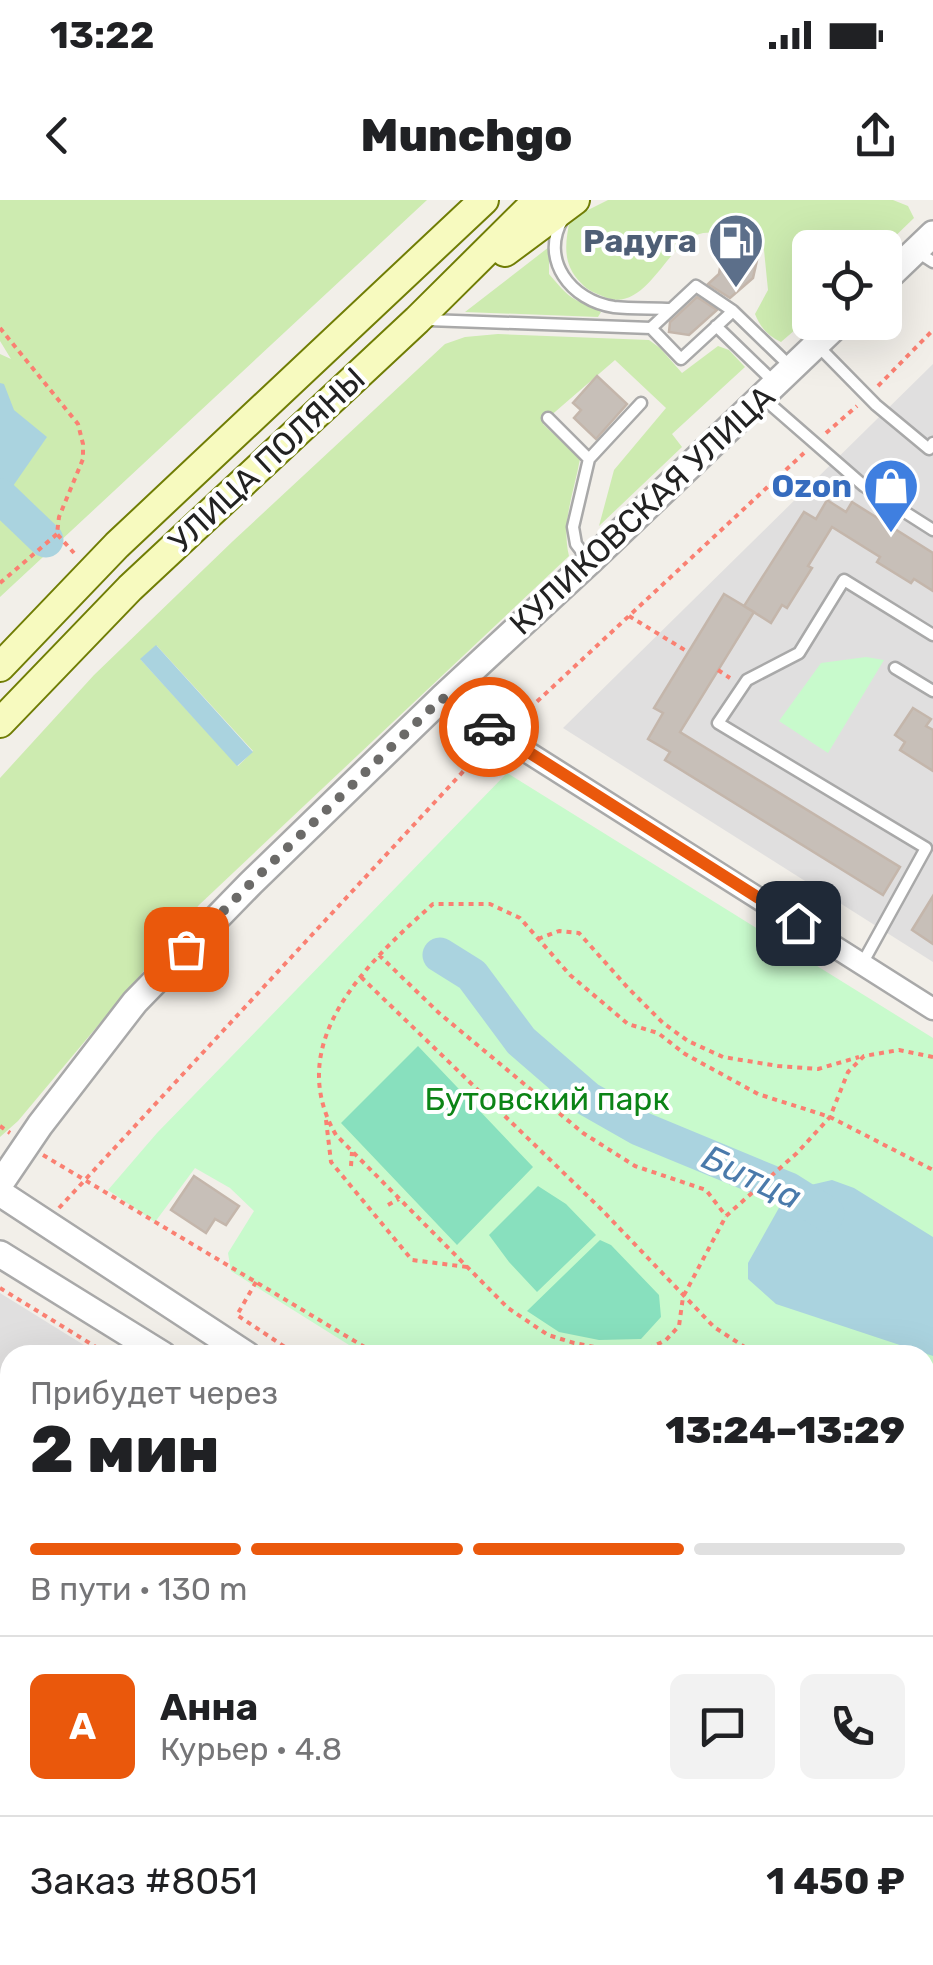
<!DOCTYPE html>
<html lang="ru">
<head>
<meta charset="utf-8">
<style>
  :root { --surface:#fff; --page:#f2f2f2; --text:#202124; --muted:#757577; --line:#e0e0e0; --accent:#ea580c }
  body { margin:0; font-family:Rubik,sans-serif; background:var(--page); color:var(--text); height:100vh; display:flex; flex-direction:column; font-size:38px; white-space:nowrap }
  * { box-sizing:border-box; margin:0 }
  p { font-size:32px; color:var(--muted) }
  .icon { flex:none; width:55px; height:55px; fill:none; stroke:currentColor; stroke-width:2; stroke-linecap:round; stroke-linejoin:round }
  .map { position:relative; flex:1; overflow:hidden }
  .drawer { position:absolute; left:0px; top:1145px; width:935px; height:620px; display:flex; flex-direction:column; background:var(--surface); border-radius:30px 30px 0 0; box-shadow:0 10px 40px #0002 }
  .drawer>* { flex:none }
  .tools { position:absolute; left:792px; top:30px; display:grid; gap:20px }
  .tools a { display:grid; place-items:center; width:110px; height:110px; border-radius:15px; background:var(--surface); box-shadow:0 10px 40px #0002; font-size:50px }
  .pin { position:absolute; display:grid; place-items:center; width:85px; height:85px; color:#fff; margin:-42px; border-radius:20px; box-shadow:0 5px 15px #0006 }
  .courier { position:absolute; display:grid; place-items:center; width:100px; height:100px; margin:-50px; border:8px solid #ea580c; border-radius:50%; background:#fff; color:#222; box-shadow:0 2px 12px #0007 }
  .summary em { font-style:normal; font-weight:800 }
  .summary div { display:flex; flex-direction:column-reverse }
  .summary { display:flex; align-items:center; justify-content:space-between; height:170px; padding:0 30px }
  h1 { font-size:65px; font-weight:800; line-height:75px }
  .bar { display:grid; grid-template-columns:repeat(4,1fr); gap:15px 10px; align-content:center; height:120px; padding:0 30px }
  .bar i { height:12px; border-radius:8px; background:var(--line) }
  .bar .current { background:var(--accent) }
  .bar p { grid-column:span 4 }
  .line { display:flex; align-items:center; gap:25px; padding:0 30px; border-top:2px solid var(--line) }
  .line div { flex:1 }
  .round { display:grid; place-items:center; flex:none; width:105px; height:105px; border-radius:15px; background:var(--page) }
  .status { display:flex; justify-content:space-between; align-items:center; height:70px; padding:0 50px; background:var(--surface); direction:ltr }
  .status svg { height:28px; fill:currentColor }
  header { display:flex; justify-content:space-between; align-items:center; height:130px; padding:0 30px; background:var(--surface); font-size:45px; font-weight:800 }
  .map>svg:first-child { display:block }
</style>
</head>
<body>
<div class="status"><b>13:22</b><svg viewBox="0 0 49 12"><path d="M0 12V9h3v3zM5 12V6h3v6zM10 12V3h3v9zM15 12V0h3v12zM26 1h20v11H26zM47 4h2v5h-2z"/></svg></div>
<header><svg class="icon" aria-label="back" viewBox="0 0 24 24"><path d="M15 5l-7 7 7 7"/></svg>Munchgo<svg class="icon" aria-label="share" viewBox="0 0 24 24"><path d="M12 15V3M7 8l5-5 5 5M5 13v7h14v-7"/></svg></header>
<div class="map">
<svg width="933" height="1765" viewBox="0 0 933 1765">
  <rect width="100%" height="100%" fill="#f2efe9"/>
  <path fill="#e0dfdf" d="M933,164v598l-370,-234z
    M0,1093l100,62h-90v600h915v-88l8,5v93h-933z"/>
  <path fill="#cdebb0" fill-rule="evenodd" d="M0,0h427l-427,397v-243l11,5 -11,-18z
    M608,0h285l15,6 6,12 -30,29 -74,1v69l-29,25c-13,-6 -21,-15 -26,-28l13,-24 -4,-40 -7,-9c-18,-4 -44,-13 -61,-6 -30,12 -50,76 -89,63 -10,-4 -19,-7 -26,-15 -19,-19 -16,-39 -11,-64z
    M549,47v27c8,9 16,20 27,26 9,4 17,6 25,12l-3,5 -133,-5z
    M498,134l151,6 11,8 22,25 36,-27 11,4 16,17 -73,67 10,13 -83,79 15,-56 52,-62 -51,-48 -67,58 -5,6 37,35c-6,33 -19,64 -11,97l-370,349 -181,216 -18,16v-359l94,-103 139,-134 212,-197 20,-7zM157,446l96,105 -15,15 -97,-106z"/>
  <path fill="#c8facc" d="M866,457l18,3 -56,93 -49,-32 42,-58z
    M507,573l426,265v681l-8,-5v-359h-560l-134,-84 -3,-18 26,-42 -24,-23 -35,-20 -40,54 -47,-32 49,-57z"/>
  <path fill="#88e0be" d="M418,846l115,121 -76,78 -116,-122z
    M538,986l28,18 30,31 -59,57 -28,-30 -20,-27z
    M600,1040l11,5 48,50 2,22 -20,22 -42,1 -40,-8 -32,-21z"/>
  <path fill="#aad3df" d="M0,183l4,1 10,26 33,27 -34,49 39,40 -20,18 -32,-39z
    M156,445l97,107 -16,14 -97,-107z
    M832,980l22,8 79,49v119l-157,-52 -28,-25v-16l41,-73z"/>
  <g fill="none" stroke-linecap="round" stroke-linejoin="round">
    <path stroke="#aad3df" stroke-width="35" d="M0,296l46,44
      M440,755l32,20 49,66 67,58 51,29 150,62 38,24"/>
  </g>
  <path fill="#c7bfb8" stroke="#c4b6ab" stroke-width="2.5" d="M722,56l35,4 -4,18 -23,20 -22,-14 11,-10z
    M697,97l20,13 -28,25 -20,-3 1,-10z
    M597,176l30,28 -31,35 -22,-21 7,-8 -8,-7z
    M827,300l19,12 6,-10 81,51v38l-19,-12 -3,4 -34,-21 3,-5 -48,-30 -24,39 4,2 -25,40 -5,-3 -11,18 -27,-17 60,-94 12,7z
    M724,394l30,18 -74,120 220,135 -17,28 -218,-135 5,-8 -22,-13 15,-26 -9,-5z
    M913,508l18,11 -5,7 7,4v41l-33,-21 5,-8 -10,-7z
    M933,696v48l-21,-14z
    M194,976l45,30 -13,19 -11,-6 -9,14 -35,-23z"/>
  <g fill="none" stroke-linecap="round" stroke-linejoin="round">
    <g stroke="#a9a9a9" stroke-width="15">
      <path id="service" d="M563,19c-24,40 8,82 51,88 18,2 38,1 57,2
        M916,51l17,11
        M696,86l37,25 -52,48 -30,-31z
        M733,111l59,57
        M428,120l223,8
        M716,126l60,58
        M818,146l58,59 53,44 4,-6
        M763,198l101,88 69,44
        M548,218l41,41
        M589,361l-13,-17 -3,-17 16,-68 52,-56
        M895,468l38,23
        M862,764l64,-116 -208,-125 29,-43 52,-27 45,-73 89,55
        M0,1341l10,7
        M0,1432l5,-3 5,-8
        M925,1655l8,-13
        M0,1734l10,-16
        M597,1755l2,10
        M716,1755l10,10
        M286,1765l6,-10"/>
    </g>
    <g stroke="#a9a9a9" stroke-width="25">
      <path id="minor" d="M442,498l491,311"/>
    </g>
    <g stroke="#a9a9a9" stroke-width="30">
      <path id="tertiary" d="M885,80l48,-46
        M0,984l40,-59 95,-123 116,-119 191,-185 148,-137 250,-239
        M0,993l247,162
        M0,1054l163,101
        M925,1581l8,5
        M925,1632l8,5"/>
    </g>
    <g stroke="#707d05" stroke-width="32">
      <path id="secondary" d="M505,52l70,-52
        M0,467l117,-122 367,-345
        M0,523l130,-135 287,-268 121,-120"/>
    </g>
    <path stroke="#fa8072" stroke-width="4" stroke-dasharray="5 5" stroke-linecap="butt" d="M0,128l78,96 5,20v15l-24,58 -2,17 17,19
      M878,186l55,-56
      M826,233l31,-27
      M0,383l57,-49
      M629,416l59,36
      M718,470l12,8
      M515,522l289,-269
      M538,739l21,-8 20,2 49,55 35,35 25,18 35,16 55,9 40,3 41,-12
      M379,755l60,58 144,120 52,33 71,24 20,26
      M361,777l240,232 113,118 43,28
      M933,857l-34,-7 -35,6 -16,16 -18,45 -33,36 -71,63 -43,81 -4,29 -13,14 -20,10 -25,2 -47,-9 -26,-8 -40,-27 -172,-173c-54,-93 32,-173 97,-231h57l30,14 50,57 58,49 30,9 27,21 73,40 72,23 103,53
      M326,920l5,42 81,98 55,7
      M0,926l10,7
      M43,955l335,200
      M351,966l1,-14
      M388,1005l11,-6
      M59,1008l425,-459
      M256,1082l-19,33 60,40
      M0,1088l109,67
      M359,1155l5,-8 47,8
      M925,1172l8,2
      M925,1233l8,6
      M925,1300l8,4
      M925,1357l8,-11
      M925,1376l8,5
      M925,1500l8,5
      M228,1755l16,10
      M84,1765l8,-10"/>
    <use href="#service" stroke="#fff" stroke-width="10"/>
    <use href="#minor" stroke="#fff" stroke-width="20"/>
    <use href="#tertiary" stroke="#fff" stroke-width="25"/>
    <use href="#secondary" stroke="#f7fabf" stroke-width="28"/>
  </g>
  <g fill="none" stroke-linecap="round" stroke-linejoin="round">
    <path stroke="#6b6a68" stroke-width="10" stroke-dasharray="0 18" d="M186,749l65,-66 191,-185 47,29"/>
    <path stroke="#ea580c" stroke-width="12" d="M489,527l309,196"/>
  </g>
  <defs>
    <g id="fuel-pin" transform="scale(2.875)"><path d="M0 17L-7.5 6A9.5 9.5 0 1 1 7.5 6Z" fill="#5c6f8a" stroke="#fff"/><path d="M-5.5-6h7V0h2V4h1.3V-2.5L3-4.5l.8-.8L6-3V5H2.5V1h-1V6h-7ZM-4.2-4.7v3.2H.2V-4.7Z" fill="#fff"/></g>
    <g id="shop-pin" transform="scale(2.875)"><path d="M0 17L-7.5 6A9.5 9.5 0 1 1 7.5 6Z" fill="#3f7fe0" stroke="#fff"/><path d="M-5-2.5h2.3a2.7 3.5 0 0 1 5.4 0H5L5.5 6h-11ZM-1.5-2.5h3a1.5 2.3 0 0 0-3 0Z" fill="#fff"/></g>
  </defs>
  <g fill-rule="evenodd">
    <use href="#fuel-pin" x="736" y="41"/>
    <use href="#shop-pin" x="891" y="286"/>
  </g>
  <g text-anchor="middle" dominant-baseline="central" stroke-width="8" stroke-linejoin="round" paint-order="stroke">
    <g font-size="32" font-weight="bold" fill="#4e5e75" stroke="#fff" text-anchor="end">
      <text x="697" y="41">Радуга</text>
    </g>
    <g font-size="32" fill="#222" stroke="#fff">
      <text transform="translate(267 260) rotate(-43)">УЛИЦА ПОЛЯНЫ</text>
      <text transform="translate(642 310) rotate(-43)">КУЛИКОВСКАЯ УЛИЦА</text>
    </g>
    <g font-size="32" font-weight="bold" fill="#366cbe" stroke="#fff" text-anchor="end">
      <text x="852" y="286">Ozon</text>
    </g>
    <g font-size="32" fill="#0c8416" stroke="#fff">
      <text x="547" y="899">Бутовский парк</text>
    </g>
    <g font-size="35" font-style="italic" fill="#4a7aab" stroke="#fff">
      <text transform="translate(752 977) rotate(25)">Битца</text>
    </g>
  </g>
</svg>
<div class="tools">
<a><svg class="icon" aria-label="locate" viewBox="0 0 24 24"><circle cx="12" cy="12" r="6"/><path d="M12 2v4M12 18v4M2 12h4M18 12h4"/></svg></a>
</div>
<div class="pin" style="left:186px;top:749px;background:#ea580c"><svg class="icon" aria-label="bag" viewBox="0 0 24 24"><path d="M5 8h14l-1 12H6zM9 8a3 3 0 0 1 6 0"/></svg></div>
<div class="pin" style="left:798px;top:723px;background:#1f2937"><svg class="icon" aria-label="home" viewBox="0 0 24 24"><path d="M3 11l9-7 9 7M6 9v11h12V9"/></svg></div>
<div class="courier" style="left:489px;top:527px"><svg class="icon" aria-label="car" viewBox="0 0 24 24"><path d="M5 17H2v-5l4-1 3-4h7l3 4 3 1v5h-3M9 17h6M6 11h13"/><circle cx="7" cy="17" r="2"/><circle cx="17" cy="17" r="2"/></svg></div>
<section class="drawer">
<div class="summary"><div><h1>2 мин</h1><p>Прибудет через</p></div><em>13:24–13:29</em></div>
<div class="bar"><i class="current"></i><i class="current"></i><i class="current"></i><i></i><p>В пути · 130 m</p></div>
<div class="line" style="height:180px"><b class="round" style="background:var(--accent);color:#fff">А</b><div><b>Анна</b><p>Курьер · 4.8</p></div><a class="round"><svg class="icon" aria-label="chat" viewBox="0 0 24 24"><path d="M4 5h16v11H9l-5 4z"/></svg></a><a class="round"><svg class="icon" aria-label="phone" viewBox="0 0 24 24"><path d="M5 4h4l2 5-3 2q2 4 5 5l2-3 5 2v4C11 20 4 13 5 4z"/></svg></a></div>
<div class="line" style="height:130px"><div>Заказ #8051</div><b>1 450 ₽</b></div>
</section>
</div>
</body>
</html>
